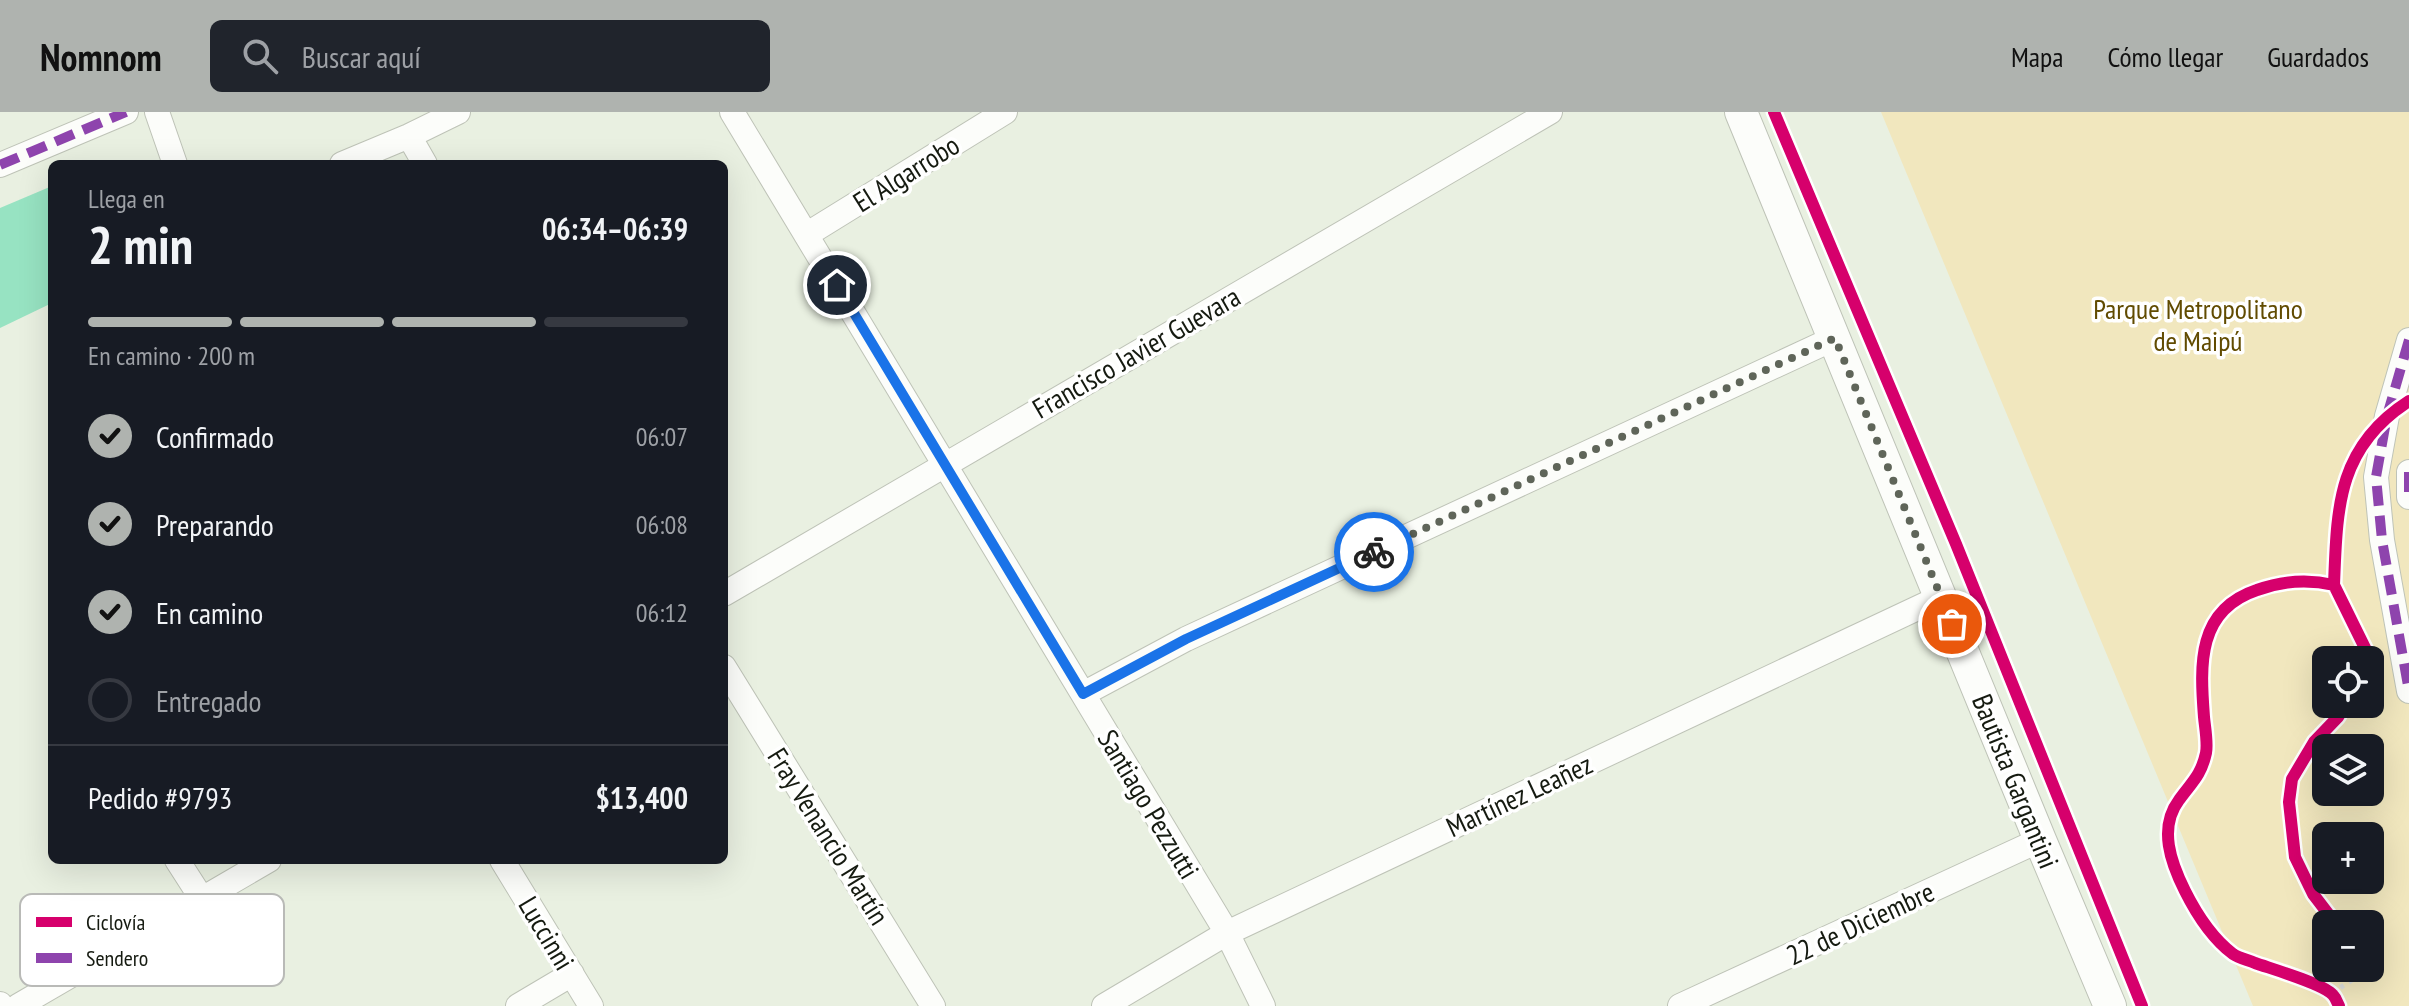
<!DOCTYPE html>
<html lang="es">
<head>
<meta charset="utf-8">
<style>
  :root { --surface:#171b24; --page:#20242c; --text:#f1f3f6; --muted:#9ea1a6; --line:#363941; --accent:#afb3af }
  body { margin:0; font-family:"PT Sans Narrow",sans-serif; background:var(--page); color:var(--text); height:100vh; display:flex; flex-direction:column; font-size:30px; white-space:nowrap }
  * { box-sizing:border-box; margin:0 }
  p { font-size:26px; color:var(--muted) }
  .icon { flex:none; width:44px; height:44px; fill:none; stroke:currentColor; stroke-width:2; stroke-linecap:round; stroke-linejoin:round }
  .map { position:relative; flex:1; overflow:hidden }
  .details { position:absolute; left:48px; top:48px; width:680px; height:704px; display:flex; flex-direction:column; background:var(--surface); border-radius:12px; box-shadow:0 8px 32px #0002 }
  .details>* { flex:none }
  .fabs { position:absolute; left:2312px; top:534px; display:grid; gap:16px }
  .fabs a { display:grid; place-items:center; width:72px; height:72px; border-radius:12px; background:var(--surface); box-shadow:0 8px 32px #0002; font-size:40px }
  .pin { position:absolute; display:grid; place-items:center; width:68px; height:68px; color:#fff; margin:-34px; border:4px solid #fff; border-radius:50%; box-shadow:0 2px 8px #0007 }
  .courier { position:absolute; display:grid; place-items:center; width:80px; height:80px; margin:-40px; border:6px solid #1a73e8; border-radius:50%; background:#fff; color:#222; box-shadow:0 2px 10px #0007 }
  .summary em { font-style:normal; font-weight:600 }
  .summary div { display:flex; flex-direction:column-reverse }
  .summary { display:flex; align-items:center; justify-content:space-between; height:136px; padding:0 40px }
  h1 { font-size:52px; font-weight:600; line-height:60px }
  .bar { display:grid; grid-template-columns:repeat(4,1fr); gap:12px 8px; align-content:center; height:96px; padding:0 40px }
  .bar i { height:10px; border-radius:6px; background:var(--line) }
  .bar .selected { background:var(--accent) }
  .bar p { grid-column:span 4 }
  .line { display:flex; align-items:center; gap:20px; padding:0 40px; border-top:2px solid var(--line) }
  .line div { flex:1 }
  ol { padding:0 40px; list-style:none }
  li { display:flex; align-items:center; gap:24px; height:88px }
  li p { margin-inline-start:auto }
  li .icon { padding:8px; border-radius:50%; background:var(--accent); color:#111; stroke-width:4 }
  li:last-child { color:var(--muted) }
  li i { width:44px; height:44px; border:4px solid var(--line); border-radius:50% }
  header { display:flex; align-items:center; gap:48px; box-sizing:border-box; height:112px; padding:0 40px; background:var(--accent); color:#111 }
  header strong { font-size:38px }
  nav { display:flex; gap:44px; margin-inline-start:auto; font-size:28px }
  .search { width:560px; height:72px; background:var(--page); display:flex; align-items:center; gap:20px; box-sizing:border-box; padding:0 28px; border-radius:12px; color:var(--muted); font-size:30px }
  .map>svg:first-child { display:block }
</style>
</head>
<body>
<header>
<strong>Nomnom</strong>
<div class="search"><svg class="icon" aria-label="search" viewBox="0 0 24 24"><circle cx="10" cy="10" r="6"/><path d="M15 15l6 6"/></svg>Buscar aquí</div>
<nav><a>Mapa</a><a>Cómo llegar</a><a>Guardados</a></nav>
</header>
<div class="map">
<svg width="2409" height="894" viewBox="0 0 2409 894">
  <rect width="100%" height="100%" fill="#e9f0e1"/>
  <path fill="#f1e7be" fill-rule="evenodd" d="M1881,0h528v894h-156zM2326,548h44v44h-44zM2326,636h44v44h-44zM2326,724h44v44h-44zM2326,812h44v44h-44z"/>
  <path fill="#97e3c2" d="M52,74v117l-52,25v-120z"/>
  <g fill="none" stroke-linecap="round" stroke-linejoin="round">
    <g stroke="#bec3b7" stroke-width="26">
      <path id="minor" d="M157,0l18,52
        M732,0l495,821 36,73
        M409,24l16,28
        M342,52l67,-28 49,-24
        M0,53l126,-53
        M806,123l199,-123
        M2409,228l-22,76 -11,61 6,63 27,151
        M2409,360v25
        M724,482l826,-482
        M724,555l209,339
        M1083,582l103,-55 649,-301
        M177,748l25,39
        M502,748l89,146
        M0,892l1,2
        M18,894l251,-146
        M518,894l54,-32
        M1104,894l123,-73 714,-336
        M1680,894l360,-166"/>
    </g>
    <g stroke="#bec3b7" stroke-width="34">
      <path id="tertiary" d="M1741,0l299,728 70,166"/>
    </g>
    <path stroke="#dcdeda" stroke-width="5" stroke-dasharray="4 6" stroke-linecap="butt" d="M2332,881l43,-28"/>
    <use href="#minor" stroke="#fcfdfa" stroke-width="24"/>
    <use href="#tertiary" stroke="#fcfdfa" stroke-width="32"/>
    <path stroke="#8e44ad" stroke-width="10" stroke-dasharray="20 10" stroke-linecap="butt" d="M0,53l126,-53
      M2409,228l-22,76 -11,61 6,63 27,151
      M2409,360v25"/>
    <g stroke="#fff" stroke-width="17">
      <path id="cycleway" d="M1774,0l182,432 186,462
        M2334,473c3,-77 3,-138 75,-184
        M2336,812l-23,-30 -18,-37 -6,-55 3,-23 22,-37 24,-25 8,-13
        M2339,894c-2,-4 -3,-8 -6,-11 -9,-11 -61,-26 -78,-32 -7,-3 -16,-5 -22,-9 -20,-15 -37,-41 -48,-63 -14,-28 -27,-63 -6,-91 12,-17 22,-24 27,-47 2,-10 -1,-25 -2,-36 -4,-53 -7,-107 53,-127 25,-9 51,-11 77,-5l33,67 -2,8"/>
    </g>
    <use href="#cycleway" stroke="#d6006c" stroke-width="12"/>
  </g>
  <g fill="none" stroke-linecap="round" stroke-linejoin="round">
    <path stroke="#5f6559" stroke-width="8" stroke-dasharray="0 14.4" d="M1374,440l461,-214 117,286"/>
    <path stroke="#1a73e8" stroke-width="10" d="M837,173l246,409 103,-55 188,-87"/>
  </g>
  <g text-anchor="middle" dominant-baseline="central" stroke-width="7" stroke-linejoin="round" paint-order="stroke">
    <g font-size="28" fill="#151a10" stroke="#fff">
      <text transform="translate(906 61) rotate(-32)">El Algarrobo</text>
      <text transform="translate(1136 240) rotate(-30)">Francisco Javier Guevara</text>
      <text transform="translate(2016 669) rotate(68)">Bautista Gargantini</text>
      <text transform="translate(1519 683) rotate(-25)">Martínez Leañez</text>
      <text transform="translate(1149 692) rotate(59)">Santiago Pezzutti</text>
      <text transform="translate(829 724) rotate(58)">Fray Venancio Martín</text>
      <text transform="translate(1860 811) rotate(-25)">22 de Diciembre</text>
      <text transform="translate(547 821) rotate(59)">Luccinni</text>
    </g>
    <g font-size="28" fill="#614b01" stroke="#fff">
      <text x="2198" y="196">Parque Metropolitano<tspan x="2198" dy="32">de Maipú</tspan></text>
    </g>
  </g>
  <rect x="20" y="782" width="264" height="92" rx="12" fill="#fff" stroke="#b9bab7" stroke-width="2"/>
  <rect x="36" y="805" width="36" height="10" fill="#d6006c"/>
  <rect x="36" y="841" width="36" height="10" fill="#8e44ad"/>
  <g font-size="22" fill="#151a10">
    <text x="86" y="818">Ciclovía</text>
    <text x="86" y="854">Sendero</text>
  </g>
</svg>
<div class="fabs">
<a><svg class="icon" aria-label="locate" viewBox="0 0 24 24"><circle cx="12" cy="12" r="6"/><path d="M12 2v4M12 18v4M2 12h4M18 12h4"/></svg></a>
<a><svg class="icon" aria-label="layers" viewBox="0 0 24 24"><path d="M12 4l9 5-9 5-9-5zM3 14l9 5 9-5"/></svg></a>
<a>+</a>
<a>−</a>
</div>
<div class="pin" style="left:1952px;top:512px;background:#ea580c"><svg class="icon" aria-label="bag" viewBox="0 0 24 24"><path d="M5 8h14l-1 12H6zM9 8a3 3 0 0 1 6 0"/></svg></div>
<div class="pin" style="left:837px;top:173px;background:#1f2937"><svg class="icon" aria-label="home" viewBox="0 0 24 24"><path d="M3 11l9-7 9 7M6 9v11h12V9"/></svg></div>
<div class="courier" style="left:1374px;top:440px"><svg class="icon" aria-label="bike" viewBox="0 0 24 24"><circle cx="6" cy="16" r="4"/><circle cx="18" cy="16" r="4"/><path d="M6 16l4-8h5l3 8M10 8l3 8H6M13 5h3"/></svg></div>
<section class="details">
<div class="summary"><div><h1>2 min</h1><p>Llega en</p></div><em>06:34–06:39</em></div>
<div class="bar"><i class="selected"></i><i class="selected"></i><i class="selected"></i><i></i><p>En camino · 200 m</p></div>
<ol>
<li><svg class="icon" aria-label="check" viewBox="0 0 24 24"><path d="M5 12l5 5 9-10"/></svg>Confirmado<p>06:07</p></li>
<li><svg class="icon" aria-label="check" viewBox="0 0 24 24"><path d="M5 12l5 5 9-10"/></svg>Preparando<p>06:08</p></li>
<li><svg class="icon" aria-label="check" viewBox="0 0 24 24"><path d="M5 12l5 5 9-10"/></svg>En camino<p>06:12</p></li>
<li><i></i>Entregado</li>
</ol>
<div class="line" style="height:104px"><div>Pedido #9793</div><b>$13,400</b></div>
</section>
</div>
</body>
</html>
